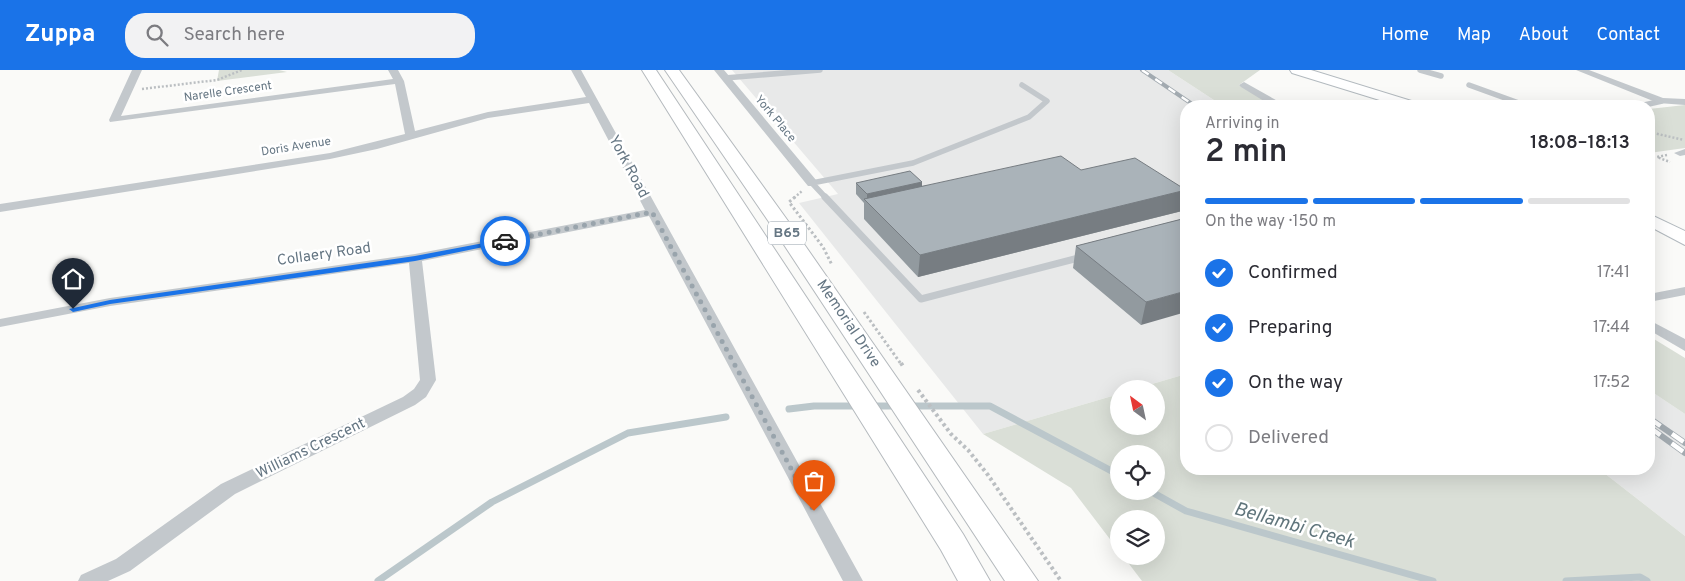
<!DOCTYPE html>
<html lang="en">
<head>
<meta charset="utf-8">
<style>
  :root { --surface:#fff; --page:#f2f2f3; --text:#2b2b33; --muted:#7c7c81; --line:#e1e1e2; --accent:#1a73e8 }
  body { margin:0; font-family:Overpass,sans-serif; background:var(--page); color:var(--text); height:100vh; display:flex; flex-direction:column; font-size:19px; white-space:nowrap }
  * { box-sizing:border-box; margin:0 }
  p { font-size:16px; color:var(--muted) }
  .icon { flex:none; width:28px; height:28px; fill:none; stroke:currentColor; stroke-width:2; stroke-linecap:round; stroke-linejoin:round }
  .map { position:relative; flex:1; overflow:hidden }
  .details { position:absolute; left:1180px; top:30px; width:475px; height:375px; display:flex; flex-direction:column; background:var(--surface); border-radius:20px; box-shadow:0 5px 20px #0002 }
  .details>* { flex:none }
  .needle { width:32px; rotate:327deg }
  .fabs { position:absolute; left:1110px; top:310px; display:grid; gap:10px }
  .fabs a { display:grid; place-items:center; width:55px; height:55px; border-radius:50%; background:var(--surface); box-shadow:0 5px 20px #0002; font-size:25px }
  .pin { position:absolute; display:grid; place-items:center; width:42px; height:42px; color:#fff; margin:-51px -21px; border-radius:50% 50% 50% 0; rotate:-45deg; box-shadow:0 0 5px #0007 }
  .pin .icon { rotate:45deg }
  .courier { position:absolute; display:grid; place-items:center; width:50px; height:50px; margin:-25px; border:4px solid #1a73e8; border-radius:50%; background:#fff; color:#222; box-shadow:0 1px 6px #0007 }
  .summary em { font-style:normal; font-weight:600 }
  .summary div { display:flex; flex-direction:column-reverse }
  .summary { display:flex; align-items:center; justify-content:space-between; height:85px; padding:0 25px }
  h1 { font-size:32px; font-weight:600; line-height:38px }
  .bar { display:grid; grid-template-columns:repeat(4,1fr); gap:8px 5px; align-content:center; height:60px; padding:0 25px }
  .bar i { height:6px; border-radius:4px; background:var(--line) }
  .bar .current { background:var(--accent) }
  .bar p { grid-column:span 4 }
  ol { padding:0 25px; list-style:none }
  li { display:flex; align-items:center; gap:15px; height:55px }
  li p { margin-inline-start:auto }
  li .icon { padding:5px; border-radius:50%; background:var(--accent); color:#fff; stroke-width:4 }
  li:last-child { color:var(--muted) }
  li i { width:28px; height:28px; border:2px solid var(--line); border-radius:50% }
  header { display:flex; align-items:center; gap:30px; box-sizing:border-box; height:70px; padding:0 25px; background:var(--accent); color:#fff }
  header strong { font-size:24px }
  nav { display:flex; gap:28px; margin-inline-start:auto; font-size:18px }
  .search { width:350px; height:45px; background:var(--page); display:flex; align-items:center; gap:12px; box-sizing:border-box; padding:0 18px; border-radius:20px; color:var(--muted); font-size:19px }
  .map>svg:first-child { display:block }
</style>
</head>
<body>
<header>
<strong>Zuppa</strong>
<div class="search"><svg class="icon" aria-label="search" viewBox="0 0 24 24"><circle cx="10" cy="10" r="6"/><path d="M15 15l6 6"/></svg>Search here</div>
<nav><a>Home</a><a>Map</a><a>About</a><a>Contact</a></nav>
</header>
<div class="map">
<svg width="1685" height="511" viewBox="0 0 1685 511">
  <rect width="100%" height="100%" fill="#fafaf8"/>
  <path fill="#e8e9e9" d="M732,0h436l55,36h-37v268l-51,15h-16v5l-136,40 -184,-231 39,-9z
    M1649,320l36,24v122l-86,-67h50z"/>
  <path fill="#dadfd7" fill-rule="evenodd" d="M219,0h60l8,2 -70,9z
    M1168,0h92l-21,15 35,21h-51z
    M1685,35v43l-36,5v-44z
    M1649,266l36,22v56l-36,-24z
    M1186,304v95h413l86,67v45h-543l-19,-25h33v-37h-37v32l-48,-63 -88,-54 136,-40v32h37v-37h-21zM1119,384h37v37h-37z"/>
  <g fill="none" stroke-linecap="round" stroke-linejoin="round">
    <path stroke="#bbc7cb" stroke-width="7" d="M871,336h25
      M911,336h79l129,69
      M789,339l25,-3h45
      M1150,421l36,20 247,70
      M378,511l114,-79 136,-69 98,-16
      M1566,511l74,-4 7,4"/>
    <g stroke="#b3babf" stroke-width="2">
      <path id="secondary" d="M1290,0h21l107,33 2,3h-21l-107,-33z
        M1649,144l36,17v14l-36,-19z"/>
    </g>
    <g stroke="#b5babe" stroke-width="2">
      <path id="primary" d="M642,0h14l307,464 27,47h-32l-17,-31z
        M665,0h14l109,151 250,360h-33l-234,-356z"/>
    </g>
    <path stroke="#bbbfc2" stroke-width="2.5" stroke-dasharray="2 2" stroke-linecap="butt" d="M142,19l75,-9 25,-10
      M1428,33l9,3
      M1649,62l35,8
      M1667,85l-10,2 13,5
      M794,128l8,-7"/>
    <path stroke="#bbbfc2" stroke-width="3" stroke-dasharray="2.5 2.5" stroke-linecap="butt" d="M795,127l-6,5 34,45 9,18
      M864,242l37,52"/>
    <path stroke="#bbbfc2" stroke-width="4" stroke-dasharray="3 3" stroke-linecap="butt" d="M901,293l3,5
      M918,320l33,44 17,16 20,25 73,106"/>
    <path stroke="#c3c8cc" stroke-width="5.5" d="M1420,0l21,6
      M725,8l95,-8
      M1469,15l58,21
      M1640,36l22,-5
      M812,113l14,15
      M812,113l101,-20 116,-46 18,-16 -25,-16"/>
    <path stroke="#c3c8cc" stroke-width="7" d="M825,127l96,102 161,-42"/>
    <path fill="#c3c8cc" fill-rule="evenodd" d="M132,0h10l-21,46 272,-37 -5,-9h10l6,11 11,50 73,-19 98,-15 -15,-27h10l282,511h-20l-194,-365 -227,45 14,119 -10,17 -11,8 -180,89 -105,77 -22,10h-30l3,-6 35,-16 105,-75 182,-87 11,-8 6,-9 -11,-117 -299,43 -110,21v-8l110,-21 305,-44 230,-44 -56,-107 -101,15 -111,31 -47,10 -330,53v-8l330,-51 75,-19 -10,-50 -285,38 -1,-2z
      M714,0h10l92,110v6h-8z
      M1576,0h13l74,28 22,1v6l-27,-2z
      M1244,12l39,22 1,2h-12l-31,-19 -2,-2z
      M1685,79v6l-5,1 -6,-3z
      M1685,217v8l-36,7v-8z
      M1649,250l36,19v12l-36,-21z"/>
    <use href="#secondary" fill="#fff" fill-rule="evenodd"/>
    <use href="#primary" fill="#fff" fill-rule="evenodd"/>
    <g stroke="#a2aab0" stroke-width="4">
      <path id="rail-far1" d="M1142,0l53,36"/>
    </g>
    <g stroke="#a2aab0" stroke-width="6">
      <path id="rail" d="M1649,348l36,25
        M1649,357l36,26"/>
    </g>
    <use href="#rail-far1" stroke="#fff" stroke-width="2.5" stroke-dasharray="8" stroke-linecap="butt"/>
    <use href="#rail" stroke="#fff" stroke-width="4.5" stroke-dasharray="14" stroke-linecap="butt"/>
  </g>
  <path fill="#929a9f" d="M1081,100l105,20 -4,21 -264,66 -54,-58v-16l-8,-9v-11l66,-1v4z
    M1186,148l-45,107 -68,-57 3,-22z"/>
  <path fill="#777d82" d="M922,112v11l-55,8v-7z
    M1186,120l-4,21 -264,66 2,-22z
    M1186,221v21l-45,13 5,-23z"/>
  <path fill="#aab3b9" stroke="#777d82" d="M1061,86l20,14 54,-12 51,32 -266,65 -56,-56z
    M910,101l12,11 -55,12 -11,-11z
    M1186,148v73l-40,11 -70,-56z"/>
  <path fill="#1a73e8" d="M505,169l3,3 -93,19 -305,43 -37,8 -4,-3 41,-9 305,-44z"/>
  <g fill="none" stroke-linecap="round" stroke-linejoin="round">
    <path stroke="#99a4ac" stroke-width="5" stroke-dasharray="0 9" d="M505,171l147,-29 162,299"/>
  </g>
  <g text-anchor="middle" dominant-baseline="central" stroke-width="5" stroke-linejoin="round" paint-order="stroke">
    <g font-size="12" fill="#657683" stroke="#fff">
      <text transform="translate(228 22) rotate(-8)">Narelle Crescent</text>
      <text transform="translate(775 49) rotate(50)">York Place</text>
      <text transform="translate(296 77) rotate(-9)">Doris Avenue</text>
    </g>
    <rect fill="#fff" stroke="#939fa8" stroke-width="1" x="768" y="151.5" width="38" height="23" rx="4"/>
    <g font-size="14" font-weight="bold" fill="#657683">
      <text x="787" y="163">B65</text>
    </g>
    <g font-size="15" fill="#657683" stroke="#fff">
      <text transform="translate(628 97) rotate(62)">York Road</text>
      <text transform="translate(324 185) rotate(-8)">Collaery Road</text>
      <text transform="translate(848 254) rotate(56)">Memorial Drive</text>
      <text transform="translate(311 379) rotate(-26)">Williams Crescent</text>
    </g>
    <g font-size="19" font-style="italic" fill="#60757c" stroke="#fff">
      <text transform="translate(1294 456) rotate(16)">Bellambi Creek</text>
    </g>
  </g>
</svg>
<div class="fabs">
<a><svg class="needle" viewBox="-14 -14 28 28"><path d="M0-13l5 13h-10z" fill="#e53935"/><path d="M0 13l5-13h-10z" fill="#7c7c81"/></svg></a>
<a><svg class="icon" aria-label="locate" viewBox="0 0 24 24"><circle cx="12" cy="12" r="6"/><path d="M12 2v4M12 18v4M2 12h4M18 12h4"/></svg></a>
<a><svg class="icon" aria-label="layers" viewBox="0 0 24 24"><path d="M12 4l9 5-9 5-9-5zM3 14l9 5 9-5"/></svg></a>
</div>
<div class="pin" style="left:814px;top:441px;background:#ea580c"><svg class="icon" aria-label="bag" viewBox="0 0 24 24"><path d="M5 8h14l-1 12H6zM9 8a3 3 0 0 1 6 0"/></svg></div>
<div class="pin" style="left:73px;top:239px;background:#1f2937"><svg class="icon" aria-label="home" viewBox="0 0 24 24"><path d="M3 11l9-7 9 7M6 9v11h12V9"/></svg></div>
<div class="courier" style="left:505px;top:171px"><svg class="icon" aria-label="car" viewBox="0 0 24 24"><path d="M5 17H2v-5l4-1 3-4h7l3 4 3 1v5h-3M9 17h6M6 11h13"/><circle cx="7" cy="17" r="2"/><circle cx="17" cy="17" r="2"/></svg></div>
<section class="details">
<div class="summary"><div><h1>2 min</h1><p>Arriving in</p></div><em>18:08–18:13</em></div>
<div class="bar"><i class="current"></i><i class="current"></i><i class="current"></i><i></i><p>On the way · 150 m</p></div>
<ol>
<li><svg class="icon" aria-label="check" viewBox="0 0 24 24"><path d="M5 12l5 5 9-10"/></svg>Confirmed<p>17:41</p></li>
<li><svg class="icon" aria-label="check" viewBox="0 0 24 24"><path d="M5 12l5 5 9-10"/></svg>Preparing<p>17:44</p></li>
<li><svg class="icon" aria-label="check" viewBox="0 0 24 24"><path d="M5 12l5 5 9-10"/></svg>On the way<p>17:52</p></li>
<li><i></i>Delivered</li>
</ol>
</section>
</div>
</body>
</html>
